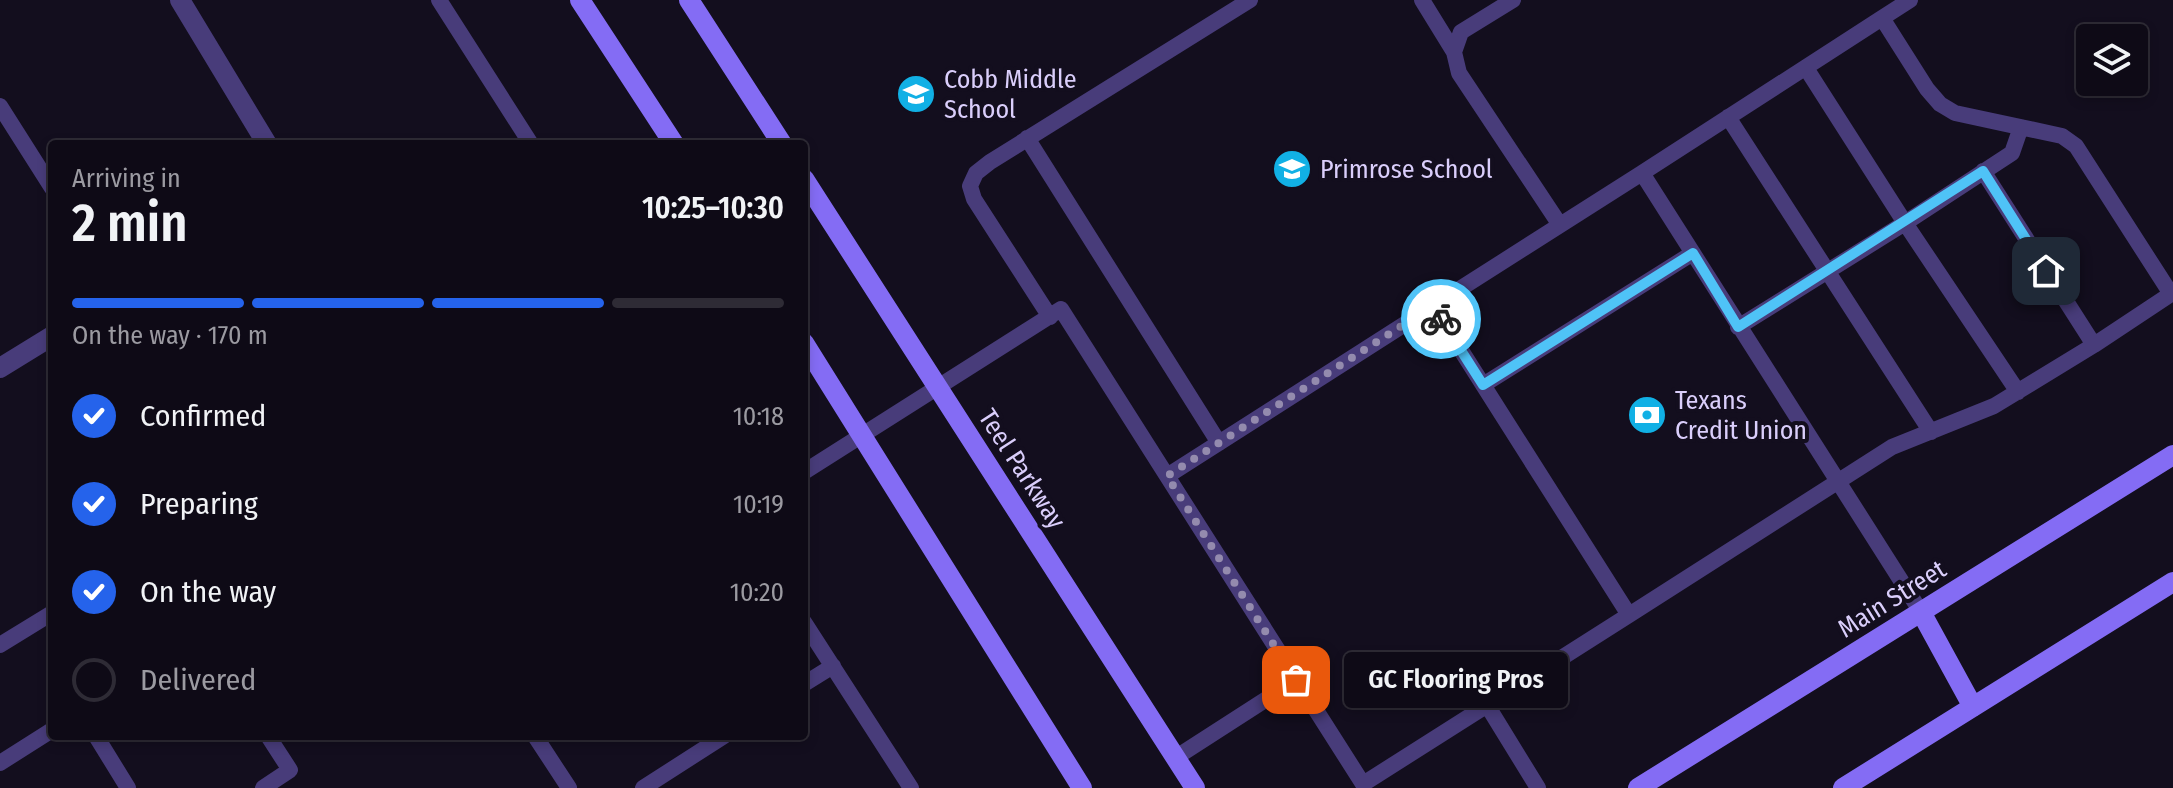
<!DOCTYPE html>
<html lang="en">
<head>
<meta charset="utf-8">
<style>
  :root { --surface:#0e0a16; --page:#1c1823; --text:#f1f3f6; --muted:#9b9aa1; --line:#2e2b35; --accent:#2563eb }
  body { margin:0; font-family:"Fira Sans Condensed",sans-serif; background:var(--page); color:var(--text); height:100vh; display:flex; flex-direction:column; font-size:30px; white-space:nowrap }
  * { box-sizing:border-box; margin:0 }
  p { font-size:26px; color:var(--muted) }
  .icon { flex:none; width:44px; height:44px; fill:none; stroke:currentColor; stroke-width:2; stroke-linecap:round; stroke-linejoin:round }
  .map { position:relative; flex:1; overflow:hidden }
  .details { position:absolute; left:48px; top:140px; width:760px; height:600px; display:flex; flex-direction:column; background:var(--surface); border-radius:8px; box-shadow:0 4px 12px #0003,0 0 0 2px var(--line) }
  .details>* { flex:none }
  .controls { position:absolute; left:2076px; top:24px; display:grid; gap:16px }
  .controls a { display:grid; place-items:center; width:72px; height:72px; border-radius:8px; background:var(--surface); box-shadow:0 4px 12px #0003,0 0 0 2px var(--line); font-size:40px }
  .pin { position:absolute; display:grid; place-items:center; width:68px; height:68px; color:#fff; margin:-34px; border-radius:16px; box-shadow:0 4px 12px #0006 }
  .courier { position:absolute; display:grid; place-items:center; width:80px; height:80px; margin:-40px; border:6px solid #4fc3f7; border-radius:50%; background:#fff; color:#222; box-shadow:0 2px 10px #0007 }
  .bubble { position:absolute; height:56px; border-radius:8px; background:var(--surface); box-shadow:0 4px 12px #0003,0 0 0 2px var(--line); font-size:26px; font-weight:600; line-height:56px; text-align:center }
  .headline em { font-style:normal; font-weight:600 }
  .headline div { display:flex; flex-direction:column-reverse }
  .headline { display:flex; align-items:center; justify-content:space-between; height:136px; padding:0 24px }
  h1 { font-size:52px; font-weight:600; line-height:60px }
  .bar { display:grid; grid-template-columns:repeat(4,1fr); gap:12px 8px; align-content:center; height:96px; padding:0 24px }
  .bar i { height:10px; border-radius:6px; background:var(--line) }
  .bar .current { background:var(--accent) }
  .bar p { grid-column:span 4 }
  ol { padding:0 24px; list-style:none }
  li { display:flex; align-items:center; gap:24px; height:88px }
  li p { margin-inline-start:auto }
  li .icon { padding:8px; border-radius:50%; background:var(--accent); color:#fff; stroke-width:4 }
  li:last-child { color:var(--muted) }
  li i { width:44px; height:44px; border:4px solid var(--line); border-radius:50% }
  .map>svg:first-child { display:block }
</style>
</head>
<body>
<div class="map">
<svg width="2173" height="788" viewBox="0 0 2173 788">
  <rect width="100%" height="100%" fill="#130e1e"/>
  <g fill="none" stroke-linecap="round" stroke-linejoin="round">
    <path stroke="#483c7a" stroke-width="16" d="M439,0l92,144
      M1422,0l32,52
      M1513,0l-52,32 -7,20 5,21 101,152
      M1882,18l28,-18
      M1806,68l99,155 113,169
      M0,106l52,82
      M1728,117l203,315
      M1027,138l192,305
      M1983,171l111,174
      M1642,173l240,-155 45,71 13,15 15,9 107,23 14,10 95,148 2,-1
      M1433,306l-266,170 196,308 266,-169 -196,-309 209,-133 279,439
      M1050,317l-76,-118 -4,-13 6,-13 14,-11 260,-162
      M1738,327l167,-104 107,-70 9,-26
      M1483,385l210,-132
      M804,472l257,-163 106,167
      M1629,615l263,-168 102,-41 100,-61 77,-51
      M804,622l107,166
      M0,645l52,-32
      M804,684l29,-18
      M1487,705l51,83
      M96,736l32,52
      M535,736l34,52
      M1175,758l121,-78
      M0,763l52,-33
      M263,788l27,-18 -22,-34
      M643,788l81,-52"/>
    <path stroke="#483c7a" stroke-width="20" d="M180,0l87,144
      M0,368l52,-32"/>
    <path stroke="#846cf4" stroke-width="20" d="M580,0l94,144
      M689,0l93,144
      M804,179l391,609
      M804,343l278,445
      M1921,612l52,95
      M1638,788l535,-333
      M1843,788l330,-206"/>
  </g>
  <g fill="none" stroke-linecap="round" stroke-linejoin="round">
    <path stroke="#948bae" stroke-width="8" stroke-dasharray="0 14.4" d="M1296,680l-129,-204 266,-170 8,13"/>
    <path stroke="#4fc3f7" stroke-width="10" d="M1441,319l42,66 210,-132 45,74 245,-156 63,100"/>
  </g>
  <defs>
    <g id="school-disc" transform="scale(2)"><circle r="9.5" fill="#11b0e5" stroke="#130e1e"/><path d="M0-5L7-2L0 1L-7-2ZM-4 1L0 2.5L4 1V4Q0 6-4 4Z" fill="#fff"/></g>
    <g id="bank-disc" transform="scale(2)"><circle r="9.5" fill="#11b0e5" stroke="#130e1e"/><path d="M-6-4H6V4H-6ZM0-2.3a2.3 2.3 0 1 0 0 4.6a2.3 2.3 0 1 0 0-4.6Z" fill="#fff"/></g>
  </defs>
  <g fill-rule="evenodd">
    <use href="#school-disc" x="916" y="94"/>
    <use href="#school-disc" x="1292" y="169"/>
    <use href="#bank-disc" x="1647" y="415"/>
  </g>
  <g text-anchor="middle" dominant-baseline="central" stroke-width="8" stroke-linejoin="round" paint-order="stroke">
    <g font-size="26" fill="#dacefb" stroke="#130e1e" text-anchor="start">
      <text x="944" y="79">Cobb Middle<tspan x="944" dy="30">School</tspan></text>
      <text x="1320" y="169">Primrose School</text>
      <text x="1675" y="400">Texans<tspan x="1675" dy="30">Credit Union</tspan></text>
    </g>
    <g font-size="26" fill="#dacefb" stroke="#130e1e">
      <text transform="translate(1022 469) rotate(57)">Teel Parkway</text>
      <text transform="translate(1892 599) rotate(-32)">Main Street</text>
    </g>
  </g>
</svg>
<div class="controls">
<a><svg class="icon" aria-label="layers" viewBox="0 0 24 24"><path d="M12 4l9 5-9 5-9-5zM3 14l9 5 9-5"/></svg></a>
</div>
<div class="pin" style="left:1296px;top:680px;background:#ea580c"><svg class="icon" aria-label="bag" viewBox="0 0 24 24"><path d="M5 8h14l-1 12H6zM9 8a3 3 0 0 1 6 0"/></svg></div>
<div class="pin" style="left:2046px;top:271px;background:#1f2937"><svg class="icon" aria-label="home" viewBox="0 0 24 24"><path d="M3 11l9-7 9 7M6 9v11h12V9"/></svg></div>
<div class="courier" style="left:1441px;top:319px"><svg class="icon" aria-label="bike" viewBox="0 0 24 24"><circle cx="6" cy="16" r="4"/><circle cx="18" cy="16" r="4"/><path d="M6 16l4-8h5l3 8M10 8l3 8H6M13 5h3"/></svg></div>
<div class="bubble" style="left:1344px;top:652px;width:224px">GC Flooring Pros</div>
<section class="details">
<div class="headline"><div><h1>2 min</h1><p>Arriving in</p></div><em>10:25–10:30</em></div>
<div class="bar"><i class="current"></i><i class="current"></i><i class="current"></i><i></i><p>On the way · 170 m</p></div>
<ol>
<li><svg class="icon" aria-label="check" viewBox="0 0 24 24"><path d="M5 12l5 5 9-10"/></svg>Confirmed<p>10:18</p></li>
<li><svg class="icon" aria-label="check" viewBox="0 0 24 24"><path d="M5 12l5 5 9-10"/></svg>Preparing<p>10:19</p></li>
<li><svg class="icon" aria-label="check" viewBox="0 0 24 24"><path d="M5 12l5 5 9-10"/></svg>On the way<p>10:20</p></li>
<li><i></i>Delivered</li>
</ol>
</section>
</div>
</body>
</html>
